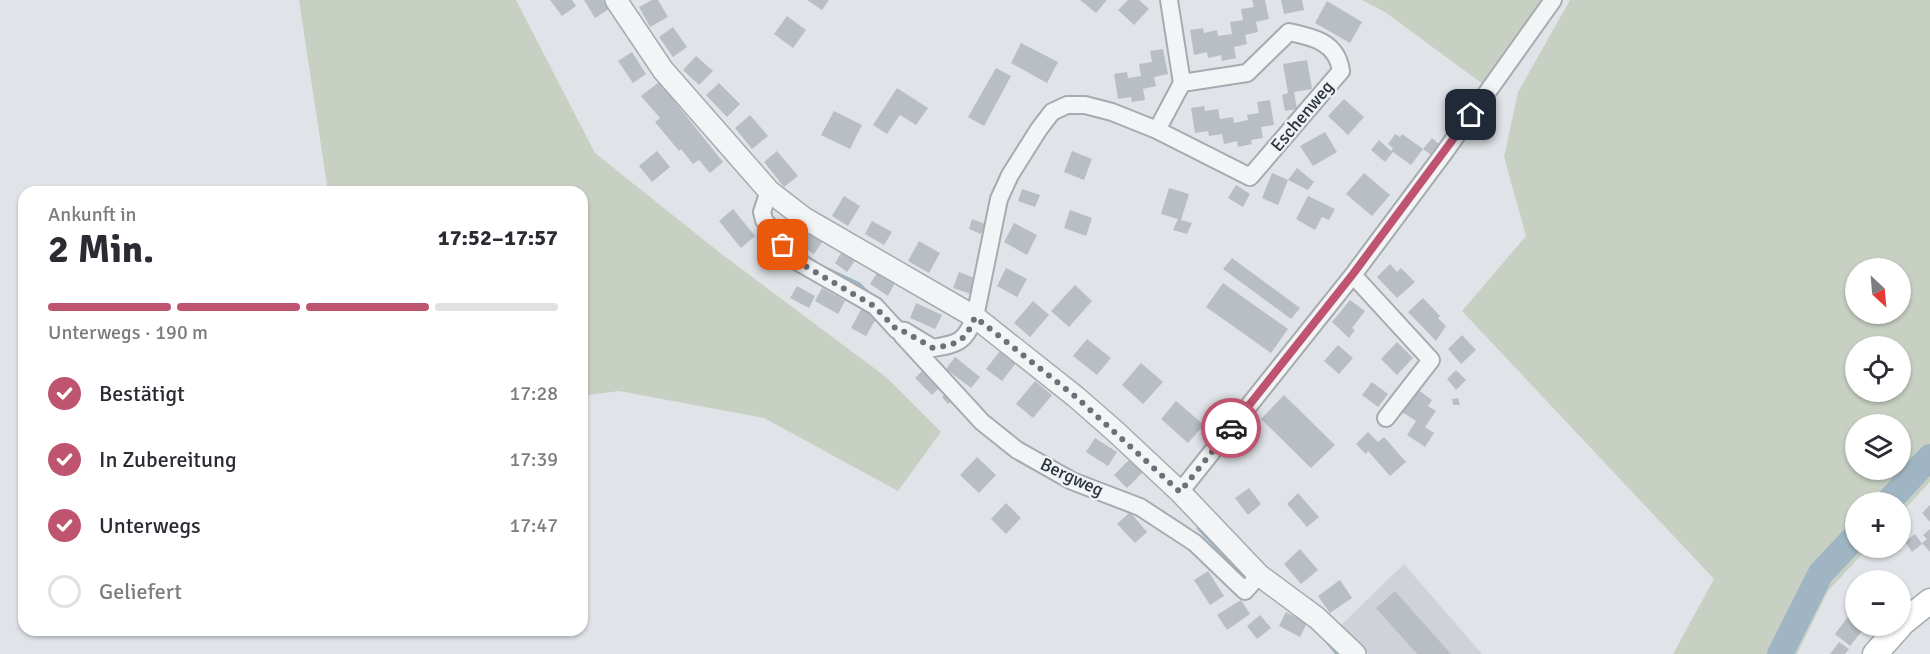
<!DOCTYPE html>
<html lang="de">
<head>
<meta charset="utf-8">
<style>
  :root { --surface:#fff; --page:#f2f2f3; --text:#2b2b33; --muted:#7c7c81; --line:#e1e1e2; --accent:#be546f }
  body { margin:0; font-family:Signika,sans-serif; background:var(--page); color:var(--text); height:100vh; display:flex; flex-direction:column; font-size:22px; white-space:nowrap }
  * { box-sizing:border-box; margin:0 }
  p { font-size:20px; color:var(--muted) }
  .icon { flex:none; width:33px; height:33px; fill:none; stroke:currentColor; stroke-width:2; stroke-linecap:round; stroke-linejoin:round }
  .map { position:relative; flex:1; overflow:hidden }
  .details { position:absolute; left:18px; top:186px; width:570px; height:450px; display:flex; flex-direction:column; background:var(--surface); border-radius:18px; box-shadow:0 2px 4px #0004 }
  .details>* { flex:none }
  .needle { width:39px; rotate:154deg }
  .fabs { position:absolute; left:1845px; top:258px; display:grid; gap:12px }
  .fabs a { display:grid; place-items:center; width:66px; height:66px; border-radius:50%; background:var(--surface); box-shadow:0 2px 4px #0004; font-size:30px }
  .pin { position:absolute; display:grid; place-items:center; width:51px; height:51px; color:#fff; margin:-26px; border-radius:12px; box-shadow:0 3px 9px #0006 }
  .courier { position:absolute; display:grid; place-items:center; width:60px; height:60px; margin:-30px; border:4px solid #be546f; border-radius:50%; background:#fff; color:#222; box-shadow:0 2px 8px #0007 }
  .head em { font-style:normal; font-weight:700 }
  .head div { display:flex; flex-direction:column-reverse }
  .head { display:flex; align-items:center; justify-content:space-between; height:102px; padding:0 30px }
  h1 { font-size:39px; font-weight:700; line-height:45px }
  .bar { display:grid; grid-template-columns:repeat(4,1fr); gap:9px 6px; align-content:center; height:72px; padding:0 30px }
  .bar i { height:8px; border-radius:4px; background:var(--line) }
  .bar .active { background:var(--accent) }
  .bar p { grid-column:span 4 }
  ol { padding:0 30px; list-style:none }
  li { display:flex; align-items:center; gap:18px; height:66px }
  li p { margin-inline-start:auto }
  li .icon { padding:6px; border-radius:50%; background:var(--accent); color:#fff; stroke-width:4 }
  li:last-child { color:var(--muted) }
  li i { width:33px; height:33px; border:3px solid var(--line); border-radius:50% }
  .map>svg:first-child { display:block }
</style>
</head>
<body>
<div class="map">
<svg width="1930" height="654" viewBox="0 0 1930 654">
  <rect width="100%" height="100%" fill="#e0e4e8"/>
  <path fill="#cfd3d9" d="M1404,564l78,90h-113l-30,-27z"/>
  <path fill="#c8d0c3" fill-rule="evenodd" d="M299,0h217l79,153 124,99 167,125 55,55 -43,59 -134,-73 -145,-27 -37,5v-204h-254z
    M1362,0h185l-59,88 -103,-76z
    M1570,0h360v482l-29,31 -1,-11h-44v46h12l-40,43 -31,63h-124l41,-75 -252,-268 64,-75 -22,-79 14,-65zM1856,268h44v46h-44zM1900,346v46h-44v-46zM1856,424h44v46h-44z"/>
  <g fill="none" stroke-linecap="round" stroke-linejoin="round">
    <path stroke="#a0b5c3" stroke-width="4.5" d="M799,252l18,12
      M824,268l34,16 13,12
      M1199,528l46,49
      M1327,641l11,13"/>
    <path stroke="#a0b5c3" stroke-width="26" d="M1888,502l42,-45
      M1780,654l41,-81 35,-37"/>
  </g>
  <path fill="#b8bec4" d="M550,0h22l4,6 -14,10z
    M584,0h19l6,9 -14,9z
    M652,0h6l10,17 -18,10 -11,-20z
    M807,0h22l-7,10z
    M1080,0h27l-11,13z
    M1128,0h11l10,9 -15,16 -16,-15z
    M1252,0h13l4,19 -13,3 2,10 -13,3 2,9 -13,3 2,11 -14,3 -1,-6 -13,3 -1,-6 -13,3 -4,-25 13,-2 1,5 13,-3 1,6 14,-2 -2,-12 13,-2 -2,-11 13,-2z
    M1281,0h21l2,10 -20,4z
    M1327,1l35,21 -12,21 -35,-20z
    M787,16l19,14 -13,18 -19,-14z
    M673,27l14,20 -14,10 -14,-20z
    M1021,43l37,19 -11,21 -36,-20z
    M1163,49l5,25 -14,3 2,9 -13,3 2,11 -13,2 -1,-5 -13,2 -4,-25 13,-2 1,6 13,-2 -2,-12 13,-2 -2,-11z
    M632,52l14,22 -13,9 -15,-22z
    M696,56l17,15 -14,14 -16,-15z
    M1307,60l5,29 -18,3 3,17 -12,2 -3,-16 6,-2 -5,-29z
    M996,68l15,8 -27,50 -16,-9z
    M659,82l64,80 -13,11 -11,-13 -6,4 -12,-15 -2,2 -24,-29 5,-4 -19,-22z
    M719,83l21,21 -13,13 -21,-22z
    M897,88l31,20 -12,17 -16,-10 -13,19 -14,-9z
    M1344,99l20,18 -16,18 -20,-19z
    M1270,100l4,25 -13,2 2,11 -12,2 1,4 -14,3 -1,-6 -13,3 -2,-10 -13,2 -1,-5 -13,2 -4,-25 13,-2 1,5 13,-2 2,10 13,-2 1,6 14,-3 -1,-5 12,-2 -2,-11z
    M834,111l28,14 -12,24 -29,-14z
    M750,115l18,21 -16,13 -17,-21z
    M1325,132l12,20 -24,14 -13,-20z
    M1395,134l5,3 2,-3 21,15 -12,16 -18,-13 -8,10 -14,-12 8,-10 12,11 2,-3 -5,-4z
    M1432,138l7,6 -8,11 -8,-6z
    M657,151l13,16 -18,15 -13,-16z
    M777,151l21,25 -14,11 -20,-25z
    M1072,151l20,8 -8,21 -20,-8z
    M1297,168l17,14 -6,8 -20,-10z
    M1272,173l16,7 -10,25 -16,-7z
    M1364,173l26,22 -18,21 -26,-22z
    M1236,185l14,9 -7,13 -15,-9z
    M1169,188l20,6 -8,26 11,3 -5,11 -14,-4 5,-11 -17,-5z
    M1022,189l18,6 -5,12 -17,-6z
    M844,196l16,10 -12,20 -16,-10z
    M1308,196l27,13 -6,11 -7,-3 -7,13 -19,-11z
    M733,209l22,27 -14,12 -22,-27z
    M1070,210l22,8 -6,18 -22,-8z
    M972,219l13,5 -4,10 -12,-5z
    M872,221l20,11 -8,13 -19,-11z
    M1014,223l23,12 -10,20 -23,-13z
    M803,230l19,12 -8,12 -19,-12z
    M919,241l21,12 -11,20 -21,-12z
    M843,250l13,9 -9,13 -12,-9z
    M1232,258l68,50 -9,11 -68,-50z
    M1390,264l7,8 4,-4 14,14 -18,16 -20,-21z
    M1006,268l21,11 -10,18 -20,-11z
    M879,270l17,11 -8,15 -18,-12z
    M959,272l18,7 -6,15 -18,-6z
    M1223,283l65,46 -17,24 -65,-46z
    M1075,285l17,16 -23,26 -18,-16z
    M797,286l18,10 -6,12 -19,-10z
    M822,288l23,13 -7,13 -23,-13z
    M1423,298l17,18 -2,2 8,8 -10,15 -28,-29z
    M1350,300l15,11 -13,17 3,2 -6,8 -17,-16z
    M1033,301l16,14 -19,22 -16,-14z
    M916,303l26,12 -7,14 -25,-11z
    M862,308l15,9 -11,19 -15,-8z
    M1462,335l14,15 -15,14 -13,-15z
    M1087,339l24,19 -14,17 -24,-19z
    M1397,342l16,16 -16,17 -16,-16z
    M1338,345l15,13 -14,16 -15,-13z
    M1000,351l16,12 -14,18 -16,-12z
    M955,357l25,20 -9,11 -25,-19z
    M1141,363l22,19 -20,22 -21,-19z
    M925,368l17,17 -10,10 -17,-17z
    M1456,370l10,10 -10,10 -9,-11z
    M1035,381l17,14 -19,23 -17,-14z
    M1372,382l16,12 -10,13 -16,-12z
    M1417,389l15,11 -4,6 8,5 -11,16 9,6 -9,14 -18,-12 9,-14 -14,-9z
    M946,393l7,7 -5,4 -6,-7z
    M1284,395l51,50 -24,23 -50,-49z
    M1458,398l2,7h-7l-1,-6z
    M1176,401l28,24 -16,18 -27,-24z
    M1368,432l10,10 6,-5 22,25 -16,14 -22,-25 -2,3 -10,-10z
    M1095,438l22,14 -9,14 -22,-14z
    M977,457l19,18 -17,18 -19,-18z
    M1130,459l13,13 -16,16 -13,-13z
    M1249,488l12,16 -13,11 -13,-17z
    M1298,493l21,24 -12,10 -20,-23z
    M1006,503l15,15 -15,16 -15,-15z
    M1930,505v17l-8,-9z
    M1130,512l17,20 -12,11 -18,-19z
    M1930,529v23l-8,-9 5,-4 -4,-4z
    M1915,534l7,10 -10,8 -7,-10z
    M1300,549l18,21 -17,14 -17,-20z
    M1208,571l16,25 -14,9 -16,-25z
    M1340,580l12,18 -22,15 -12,-17z
    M1395,591l56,63h-34l-41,-46z
    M1241,600l9,14 -23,16 -10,-15z
    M1854,609l2,2v15h10l-16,20 -15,-12z
    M1286,612l21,11 -7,14 -21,-11z
    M1260,615l11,13 -14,11 -10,-13z
    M1839,642l10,7 -4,5h-15z"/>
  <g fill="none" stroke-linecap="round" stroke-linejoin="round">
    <g stroke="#a6abb1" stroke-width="20">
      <path id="minor" d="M1169,0l13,83
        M769,191l-7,21 2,8 34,42 77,44 22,24 8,1 28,17c25,-4 32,-6 42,-31l24,-118 11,-24 29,-46 13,-17 15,-7h18l27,7 45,18 93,47 91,-106c-4,-29 -28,-34 -52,-39l-42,41 -65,10 -25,47
        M1353,275l78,85 -45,58
        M902,335l80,87 35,28 55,31 68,26 55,36 50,48 14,-16
        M1180,492l173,-217 91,-122 109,-153"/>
    </g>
    <g stroke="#a6abb1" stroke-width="24">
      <path id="tertiary" d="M616,0l47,70 106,121 35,27 171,99 101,80 40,35 64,60 79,83 58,43 38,36"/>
    </g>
    <g stroke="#a6abb1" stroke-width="27">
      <path id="secondary" d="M1900,625l30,-24
        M1875,654l25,-28"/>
    </g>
    <use href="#minor" stroke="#f3f4f6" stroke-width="16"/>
    <use href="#tertiary" stroke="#f3f4f6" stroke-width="21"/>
    <use href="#secondary" stroke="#fff" stroke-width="24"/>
  </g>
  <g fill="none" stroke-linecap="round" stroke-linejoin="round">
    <path stroke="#6a7179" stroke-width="6" stroke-dasharray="0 10.8" d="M783,245l15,17 76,44 23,24 8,2 28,16c25,-4 32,-6 42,-31l101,80 104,95 51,-64"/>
    <path stroke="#be546f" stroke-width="8" d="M1231,428l122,-154 118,-159"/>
  </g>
  <g text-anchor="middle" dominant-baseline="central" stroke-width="4.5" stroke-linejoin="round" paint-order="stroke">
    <g font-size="18" fill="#2b333d" stroke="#f0f3f5">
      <text transform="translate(1302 116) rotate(-50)">Eschenweg</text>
      <text transform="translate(1072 477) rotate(25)">Bergweg</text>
    </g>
  </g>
</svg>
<div class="fabs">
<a><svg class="needle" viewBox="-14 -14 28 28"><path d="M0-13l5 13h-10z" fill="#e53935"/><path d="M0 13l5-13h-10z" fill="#7c7c81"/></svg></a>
<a><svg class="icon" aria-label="locate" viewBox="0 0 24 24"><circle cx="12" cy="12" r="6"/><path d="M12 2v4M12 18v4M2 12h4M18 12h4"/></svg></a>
<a><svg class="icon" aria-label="layers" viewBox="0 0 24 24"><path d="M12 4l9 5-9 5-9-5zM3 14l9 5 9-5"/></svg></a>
<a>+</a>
<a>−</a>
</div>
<div class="pin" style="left:783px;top:245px;background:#ea580c"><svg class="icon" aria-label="bag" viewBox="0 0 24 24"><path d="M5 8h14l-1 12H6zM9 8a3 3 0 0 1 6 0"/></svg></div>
<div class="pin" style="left:1471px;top:115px;background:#1f2937"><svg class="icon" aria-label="home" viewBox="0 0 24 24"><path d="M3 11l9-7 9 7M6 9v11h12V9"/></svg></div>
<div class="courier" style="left:1231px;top:428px"><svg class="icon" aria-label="car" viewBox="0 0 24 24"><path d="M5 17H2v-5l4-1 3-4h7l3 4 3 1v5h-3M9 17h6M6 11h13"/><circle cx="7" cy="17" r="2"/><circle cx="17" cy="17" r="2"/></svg></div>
<section class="details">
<div class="head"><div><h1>2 Min.</h1><p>Ankunft in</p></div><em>17:52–17:57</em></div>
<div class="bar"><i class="active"></i><i class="active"></i><i class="active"></i><i></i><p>Unterwegs · 190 m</p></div>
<ol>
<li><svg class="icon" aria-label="check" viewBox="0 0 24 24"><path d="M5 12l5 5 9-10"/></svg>Bestätigt<p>17:28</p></li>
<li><svg class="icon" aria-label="check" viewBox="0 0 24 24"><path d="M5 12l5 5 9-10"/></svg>In Zubereitung<p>17:39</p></li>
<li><svg class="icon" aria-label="check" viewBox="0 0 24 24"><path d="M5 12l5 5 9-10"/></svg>Unterwegs<p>17:47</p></li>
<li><i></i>Geliefert</li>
</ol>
</section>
</div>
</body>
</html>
